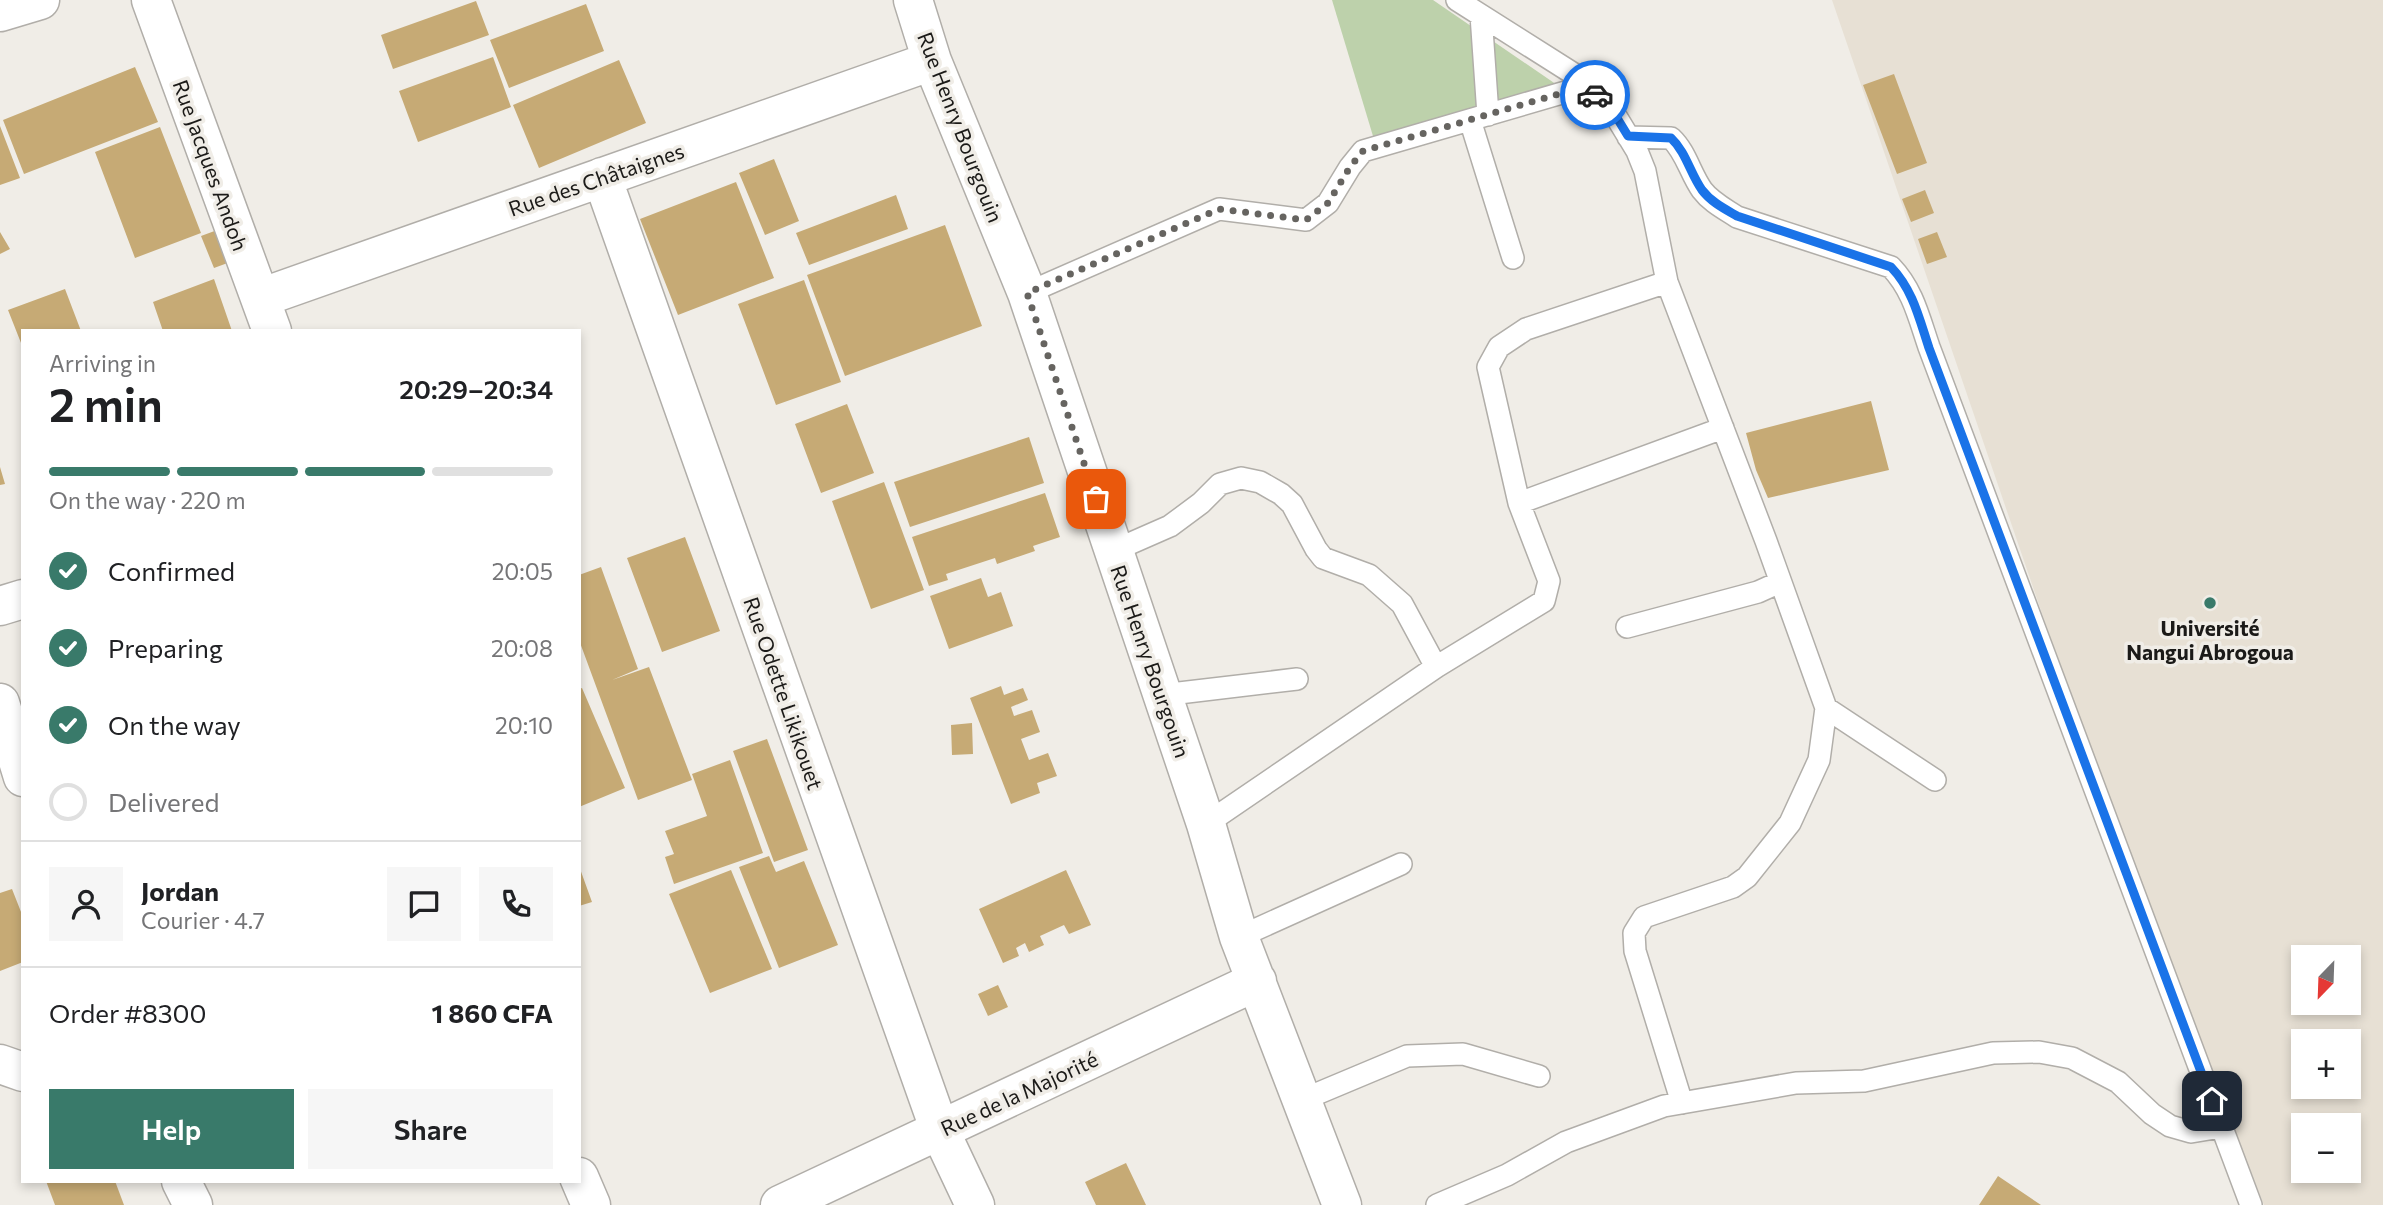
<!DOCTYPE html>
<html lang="en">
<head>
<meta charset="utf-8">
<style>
  :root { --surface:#fff; --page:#f6f6f6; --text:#202124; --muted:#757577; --line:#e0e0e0; --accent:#397a6a }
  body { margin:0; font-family:Commissioner,sans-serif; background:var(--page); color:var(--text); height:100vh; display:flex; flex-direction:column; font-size:26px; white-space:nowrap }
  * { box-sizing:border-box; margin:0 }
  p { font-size:23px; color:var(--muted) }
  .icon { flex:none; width:38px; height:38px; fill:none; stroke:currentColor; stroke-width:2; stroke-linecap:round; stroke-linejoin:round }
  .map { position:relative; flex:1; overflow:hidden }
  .sheet { position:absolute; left:21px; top:329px; width:560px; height:854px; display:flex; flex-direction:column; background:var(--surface); border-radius:0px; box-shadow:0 4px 10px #0003 }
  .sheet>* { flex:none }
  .needle { width:46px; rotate:203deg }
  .fabs { position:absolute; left:2291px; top:945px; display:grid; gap:14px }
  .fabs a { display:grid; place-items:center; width:70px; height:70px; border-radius:0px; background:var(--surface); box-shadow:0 4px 10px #0003; font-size:35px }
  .pin { position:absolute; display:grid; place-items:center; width:60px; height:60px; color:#fff; margin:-30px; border-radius:14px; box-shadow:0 4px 10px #0006 }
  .courier { position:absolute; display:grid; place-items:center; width:70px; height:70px; margin:-35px; border:5px solid #1a73e8; border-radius:50%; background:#fff; color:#222; box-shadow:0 2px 9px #0007 }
  .overview em { font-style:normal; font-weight:600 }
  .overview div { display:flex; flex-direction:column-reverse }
  .overview { display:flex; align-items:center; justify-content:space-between; height:119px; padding:0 28px }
  h1 { font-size:46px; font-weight:600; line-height:52px }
  .bar { display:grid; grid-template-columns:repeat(4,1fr); gap:10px 7px; align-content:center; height:84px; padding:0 28px }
  .bar i { height:9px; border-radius:5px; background:var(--line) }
  .bar .active { background:var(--accent) }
  .bar p { grid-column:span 4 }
  .line { display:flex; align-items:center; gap:18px; padding:0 28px; border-top:2px solid var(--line) }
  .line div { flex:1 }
  .round { display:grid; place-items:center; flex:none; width:74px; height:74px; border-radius:0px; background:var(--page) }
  ol { padding:0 28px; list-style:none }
  li { display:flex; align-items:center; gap:21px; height:77px }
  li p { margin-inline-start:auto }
  li .icon { padding:7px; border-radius:50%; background:var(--accent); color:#fff; stroke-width:4 }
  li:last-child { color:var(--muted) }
  li i { width:38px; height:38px; border:4px solid var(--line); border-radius:50% }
  .button { display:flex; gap:14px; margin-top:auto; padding:14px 28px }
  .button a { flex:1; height:80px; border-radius:0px; background:var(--accent); color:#fff; font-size:28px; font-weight:600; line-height:80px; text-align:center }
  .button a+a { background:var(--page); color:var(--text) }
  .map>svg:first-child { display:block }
</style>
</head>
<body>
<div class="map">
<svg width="2383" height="1205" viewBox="0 0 2383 1205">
  <rect width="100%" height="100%" fill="#f0ede7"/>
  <path fill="#e7e0d4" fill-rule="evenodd" d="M1832,0h551v1205h-119l-114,-276zM2303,957h45v46h-45zM2303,1041h45v46h-45zM2303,1125h45v46h-45z"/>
  <path fill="#bdd1ab" d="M1332,0h101l146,100 -200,56z"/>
  <path fill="#c6aa75" d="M476,1l13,34 -96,34 -12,-34z
    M586,4l18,47 -95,37 -19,-48z
    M493,57l18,50 -93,35 -19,-51z
    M619,60l27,63 -107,45 -26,-63z
    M135,67l23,55 -134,52 -21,-54z
    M1894,74l33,89 -30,11 -34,-89z
    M0,126l20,52 -20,7z
    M160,127l41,106 -66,25 -40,-106z
    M774,159l25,62 -34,14 -26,-62z
    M736,182l38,96 -96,37 -38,-96z
    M1925,190l9,23 -23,9 -9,-23z
    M896,195l12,34 -99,36 -13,-32z
    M945,225l37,101 -137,50 -38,-101z
    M220,229l13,32 -19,7 -13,-32z
    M0,232l10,17 -10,5z
    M1937,232l10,25 -20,7 -9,-25z
    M214,279l18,52h-69l-10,-29z
    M804,280l37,102 -65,23 -38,-101z
    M65,289l16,42h-58v17l-15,-38z
    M1871,401l18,69 -121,28 -12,-28 -10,-37z
    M847,404l27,69 -53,20 -26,-69z
    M1029,437l15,46 -134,44 -16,-45z
    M0,467l5,17 -5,1z
    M884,482l40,108 -53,19 -39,-108z
    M1045,493l15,44 -27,9 2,5 -38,13 -2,-6 -49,16 2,6 -19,6 -17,-49z
    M685,537l35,94 -58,21 -35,-94z
    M601,567l37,102 -26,11 37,-13 43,113 -54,20 -59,-160v-65z
    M981,578l7,19 13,-5 12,34 -64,23 -19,-53z
    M1001,686l3,9 19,-7 5,12 -17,7 3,9 18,-6 8,22 -19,7 8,21 19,-7 9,23 -20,7 3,10 -29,11 -41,-106z
    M582,688l43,100 -46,19v-118z
    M972,723l1,31 -21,1 -1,-30z
    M767,739l41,111 -34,12 -41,-111z
    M730,760l33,93 -89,31 -9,-27 9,-3 -9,-23 42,-15 -15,-42z
    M769,856l7,16 28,-11 34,84 -59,23 -40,-101z
    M579,866l13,36 -13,4z
    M731,870l41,99 -62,24 -41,-99z
    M1066,870l25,55 -22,9 -5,-9 -24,11 4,9 -15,7 -4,-9 -9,5 3,8 -16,7 -24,-54z
    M12,889l11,28v45l-23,9v-78z
    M998,985l10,22 -20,9 -10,-22z
    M1126,1163l20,42h-50l-11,-23z
    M1998,1176l43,29h-62z
    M46,1181h69l9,24h-69z"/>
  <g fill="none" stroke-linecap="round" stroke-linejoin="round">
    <g stroke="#b1aea9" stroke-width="24">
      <path id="service" d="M1457,0l120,76 40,42 20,33 8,20 22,111 99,259 60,167 -7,52 -29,63 -43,54 -14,10 -89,30 -10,16 1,18 47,152
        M1481,15l7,100
        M1470,120l43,138
        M1628,137l43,1c15,14 19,35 31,52 9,12 23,19 35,27l154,50c22,23 28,51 38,80l322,858
        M1027,293l192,-84 87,11 22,-17 22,-36 13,-16 223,-65
        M1519,503l204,-75
        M1113,551l57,-25 31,-23 19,-19 21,-6 19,4 21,12 11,10 24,45 7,9 46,17 33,29 34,63
        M1627,627l131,-35 22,-10
        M1162,695l135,-16
        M1826,708l109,72
        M1206,824l230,-157 108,-66 5,-20 -30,-78 -31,-136 11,-20 27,-18 141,-47
        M1239,937l162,-73
        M1302,1100l105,-44 56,-2 76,22
        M1437,1205l70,-30 59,-33 98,-36 132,-23 68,-2 129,-28 46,-1 33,6 46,24 34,32 18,12 21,6 30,-5"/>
    </g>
    <g stroke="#b1aea9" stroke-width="41">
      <path id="minor" d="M151,0l121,331
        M913,0l19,61 95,232 179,531 33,113 103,268
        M0,12l40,-12
        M602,177l338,954 35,74
        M260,298l672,-237
        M0,606l23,-7
        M0,703l23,74
        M0,1064l23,8
        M579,1177l12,28
        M181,1181l12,24
        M780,1205l477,-224"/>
    </g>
    <use href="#service" stroke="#fff" stroke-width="21"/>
    <use href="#minor" stroke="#fff" stroke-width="38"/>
  </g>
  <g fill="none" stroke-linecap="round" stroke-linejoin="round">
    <path stroke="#666460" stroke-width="7" stroke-dasharray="0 12.6" d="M1096,499l-69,-206 192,-84 87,11 22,-17 22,-36 13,-16 223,-65 9,9"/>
    <path stroke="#1a73e8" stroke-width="9" d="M1595,95l22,23 11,18 43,2c15,14 19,35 31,52 9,12 23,19 35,26l154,51c22,23 28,51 38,81l283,753"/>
  </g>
  <circle fill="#397a6a" stroke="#f0ede7" stroke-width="2.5" cx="2210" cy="603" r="7"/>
  <g text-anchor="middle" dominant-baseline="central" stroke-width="7" stroke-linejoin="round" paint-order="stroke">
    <g font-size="21" fill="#1b1a18" stroke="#f0ede7">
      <text transform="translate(961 127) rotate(69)">Rue Henry Bourgouin</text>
      <text transform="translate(211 165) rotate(70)">Rue Jacques Andoh</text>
      <text transform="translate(596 179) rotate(-19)">Rue des Châtaignes</text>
      <text transform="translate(1151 661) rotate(71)">Rue Henry Bourgouin</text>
      <text transform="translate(784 693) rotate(71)">Rue Odette Likikouet</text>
      <text transform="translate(1019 1093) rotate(-25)">Rue de la Majorité</text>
    </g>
    <g font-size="21" font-weight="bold" fill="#1b1a18" stroke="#f0ede7">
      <text x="2210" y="627">Université<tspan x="2210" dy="24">Nangui Abrogoua</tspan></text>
    </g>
  </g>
</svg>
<div class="fabs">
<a><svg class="needle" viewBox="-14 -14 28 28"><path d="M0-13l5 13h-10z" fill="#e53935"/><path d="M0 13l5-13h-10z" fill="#757577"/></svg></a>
<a>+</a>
<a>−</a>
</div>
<div class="pin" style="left:1096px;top:499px;background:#ea580c"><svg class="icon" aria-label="bag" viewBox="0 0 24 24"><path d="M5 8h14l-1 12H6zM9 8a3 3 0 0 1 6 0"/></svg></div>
<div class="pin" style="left:2212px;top:1101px;background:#1f2937"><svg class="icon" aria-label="home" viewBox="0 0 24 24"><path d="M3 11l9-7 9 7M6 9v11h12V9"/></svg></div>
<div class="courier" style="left:1595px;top:95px"><svg class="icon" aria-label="car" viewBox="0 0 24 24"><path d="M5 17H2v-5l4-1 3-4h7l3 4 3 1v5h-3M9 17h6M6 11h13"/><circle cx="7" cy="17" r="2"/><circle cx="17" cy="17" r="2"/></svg></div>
<section class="sheet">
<div class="overview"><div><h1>2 min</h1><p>Arriving in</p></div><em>20:29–20:34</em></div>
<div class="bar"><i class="active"></i><i class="active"></i><i class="active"></i><i></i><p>On the way · 220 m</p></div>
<ol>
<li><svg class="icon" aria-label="check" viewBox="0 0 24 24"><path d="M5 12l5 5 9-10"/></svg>Confirmed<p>20:05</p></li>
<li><svg class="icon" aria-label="check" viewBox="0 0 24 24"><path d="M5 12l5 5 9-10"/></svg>Preparing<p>20:08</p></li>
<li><svg class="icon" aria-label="check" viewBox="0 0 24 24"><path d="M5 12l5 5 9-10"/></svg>On the way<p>20:10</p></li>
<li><i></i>Delivered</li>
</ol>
<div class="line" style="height:126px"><a class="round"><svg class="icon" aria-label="person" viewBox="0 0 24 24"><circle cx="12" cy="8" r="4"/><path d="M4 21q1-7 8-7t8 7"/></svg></a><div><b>Jordan</b><p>Courier · 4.7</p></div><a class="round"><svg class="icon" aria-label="chat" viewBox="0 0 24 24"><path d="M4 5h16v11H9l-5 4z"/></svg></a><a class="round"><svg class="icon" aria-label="phone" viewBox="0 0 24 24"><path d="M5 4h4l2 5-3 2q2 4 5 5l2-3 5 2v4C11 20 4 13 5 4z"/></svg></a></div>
<div class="line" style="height:91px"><div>Order #8300</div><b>1 860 CFA</b></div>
<div class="button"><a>Help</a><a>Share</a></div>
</section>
</div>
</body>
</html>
